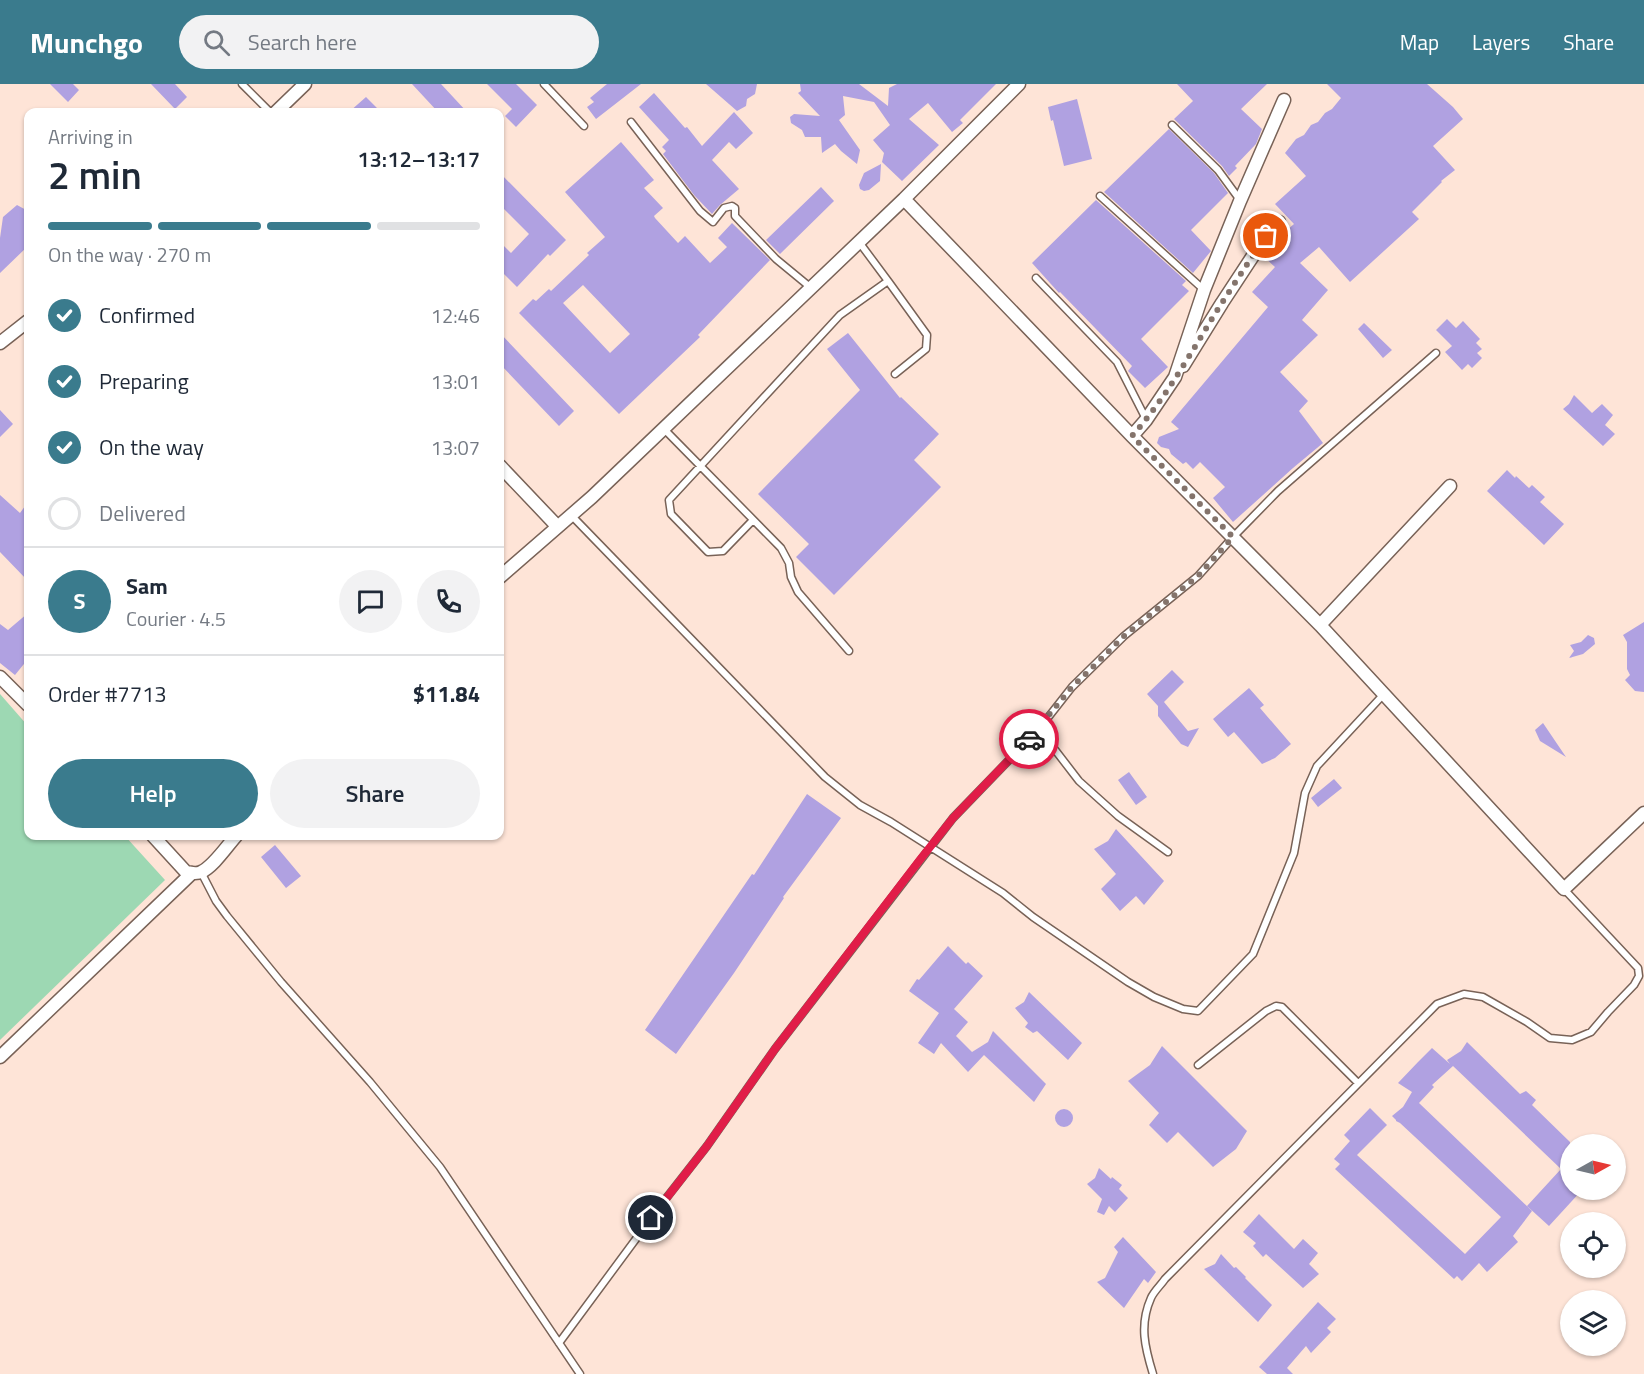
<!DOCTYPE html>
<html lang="en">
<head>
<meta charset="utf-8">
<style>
  :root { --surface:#fff; --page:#f2f2f3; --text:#1f2937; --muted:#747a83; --line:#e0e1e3; --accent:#3a7b8d }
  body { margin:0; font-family:"Titillium Web",sans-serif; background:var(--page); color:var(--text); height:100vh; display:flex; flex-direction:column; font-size:22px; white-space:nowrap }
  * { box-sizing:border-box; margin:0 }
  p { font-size:20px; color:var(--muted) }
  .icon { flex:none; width:33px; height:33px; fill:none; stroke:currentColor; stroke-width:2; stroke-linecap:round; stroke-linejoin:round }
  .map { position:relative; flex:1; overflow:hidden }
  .drawer { position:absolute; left:24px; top:24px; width:480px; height:732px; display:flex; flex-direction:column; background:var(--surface); border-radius:12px; box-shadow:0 2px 4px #0004 }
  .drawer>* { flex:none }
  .needle { width:39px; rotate:82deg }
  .controls { position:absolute; left:1560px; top:1050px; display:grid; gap:12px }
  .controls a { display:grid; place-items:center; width:66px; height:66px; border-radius:50%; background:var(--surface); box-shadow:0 2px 4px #0004; font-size:30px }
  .pin { position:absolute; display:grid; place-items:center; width:51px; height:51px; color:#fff; margin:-26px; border:3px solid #fff; border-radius:50%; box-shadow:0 2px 6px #0007 }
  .courier { position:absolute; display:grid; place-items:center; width:60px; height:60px; margin:-30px; border:4px solid #e11d48; border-radius:50%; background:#fff; color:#222; box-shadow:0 2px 8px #0007 }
  .overview em { font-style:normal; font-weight:600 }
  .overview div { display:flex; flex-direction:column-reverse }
  .overview { display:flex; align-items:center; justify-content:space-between; height:102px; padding:0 24px }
  h1 { font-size:39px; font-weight:600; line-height:45px }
  .bar { display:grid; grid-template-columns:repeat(4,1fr); gap:9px 6px; align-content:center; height:72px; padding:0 24px }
  .bar i { height:8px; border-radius:4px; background:var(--line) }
  .bar .on { background:var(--accent) }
  .bar p { grid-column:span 4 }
  .line { display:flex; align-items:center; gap:15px; padding:0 24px; border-top:2px solid var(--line) }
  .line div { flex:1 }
  .round { display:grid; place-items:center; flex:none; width:63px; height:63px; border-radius:32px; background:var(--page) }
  ol { padding:0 24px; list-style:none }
  li { display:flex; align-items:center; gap:18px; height:66px }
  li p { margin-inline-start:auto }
  li .icon { padding:6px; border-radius:50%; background:var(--accent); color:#fff; stroke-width:4 }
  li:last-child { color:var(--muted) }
  li i { width:33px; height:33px; border:3px solid var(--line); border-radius:50% }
  .primary-button { display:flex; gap:12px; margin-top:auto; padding:12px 24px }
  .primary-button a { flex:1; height:69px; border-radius:36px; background:var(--accent); color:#fff; font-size:24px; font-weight:600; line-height:69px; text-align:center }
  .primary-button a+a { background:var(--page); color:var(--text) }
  header { display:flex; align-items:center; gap:36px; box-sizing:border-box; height:84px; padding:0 30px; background:var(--accent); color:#fff }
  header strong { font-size:28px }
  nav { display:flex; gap:33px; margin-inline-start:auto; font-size:21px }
  .search { width:420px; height:54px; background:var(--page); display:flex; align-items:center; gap:15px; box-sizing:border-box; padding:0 21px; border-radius:33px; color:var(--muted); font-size:22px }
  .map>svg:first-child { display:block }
</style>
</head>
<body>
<header>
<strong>Munchgo</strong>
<div class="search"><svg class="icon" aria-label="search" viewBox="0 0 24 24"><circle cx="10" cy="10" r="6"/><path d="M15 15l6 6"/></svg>Search here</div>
<nav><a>Map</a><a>Layers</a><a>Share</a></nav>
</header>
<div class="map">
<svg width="1644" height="1290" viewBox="0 0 1644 1290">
  <rect width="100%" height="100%" fill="#fee4d7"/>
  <path fill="#9dd8b3" d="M0,610l28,32v110h97l40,44 -165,160z"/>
  <path fill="#b0a1e1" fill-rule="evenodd" d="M50,0h23l6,6 -11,12z
    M151,0h24l12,13 -12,12z
    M412,0h29l26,28h-29z
    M487,0h29l21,21 -21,22 -11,-11 7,-7z
    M607,0h34l-45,35 -9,-12 7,-5 -4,-4z
    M706,0h51l-2,10 -8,5 -1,7 -9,5z
    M800,0h59l29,22 1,-18 8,-4h99l-36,36 3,3 -11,9 -24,-29 -19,16 30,26 -37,36 -20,-19 2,-9 -11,-13 17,-15 -16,-23 -31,-6 2,19 -6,5 21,30 -3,14 -16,-13 -6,-7 -13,9 -1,-16h-16l-3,-7 -11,-7 -1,-6 4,-3 26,2 -22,-23 3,-2z
    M1177,0h90l-26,25 21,20 -6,15 -21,22 2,2 -8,8 -7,-10 -48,-47 19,-18z
    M1327,0h100l26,23 10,12 -30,27 22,24 -14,11 1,1 -30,30 7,7 -69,63 -31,-35 -19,16 28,27 -26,30 16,15 -38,37 28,29 -9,10 24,32 -30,25 -60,54 -20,-24 12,-11 -25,-25 -7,7 -7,-7 -3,2 -12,-10 -2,-5 -8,-2 -4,-4 2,-6 20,-8 -8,-7 97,-115 -16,-15 23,-25 -12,-11 13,-15 -1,-1 19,-16 -19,-20 31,-28 -21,-23 11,-14 8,-4 7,-10 7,-3 7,-9 7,-4 9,-11z
    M654,9l31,35 2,-1 15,19 32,-34 19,21 -17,16 -7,-7 -17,18 27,29 -19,16 -8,9 -18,-19 -31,-41 3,-3 -4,-4 7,-7 -30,-33z
    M366,13l15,15h-32z
    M1077,15l15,60 -28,7 -11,-46 -2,1 -3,-14z
    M1169,45l45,44 14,20 -37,37 20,21 -18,22 -89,-81z
    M621,58l33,38 -10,8 19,20 -9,8 1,2 23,25 7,-7 25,27 17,-16 -9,-9 14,-15 38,37 -72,75 2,2 -81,77 -100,-101 14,-14 3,2 13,-12 2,2 38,-36 -2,-2 18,-16 -40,-45zM583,201l47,49 -20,19 -47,-50z
    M881,80l-1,17 -11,9 -5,1 -4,-2 -1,-4 5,-12z
    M500,89l66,67 -16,16 -2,-2 -31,33 -17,-17v-28l11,11 18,-19 -29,-29z
    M821,103l13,14 -54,53 -14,-14z
    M1096,116l90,81 -4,4 7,6 -48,48 27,28 -23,21 -17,-17 4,-5 -72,-74 -1,1 -27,-30z
    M17,121l11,6v35l-28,27v-35l3,-21z
    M1447,235l9,9 7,-7 17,18 -4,4 6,6 -5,4 5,5 -10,10 -4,-4 -6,6 -17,-18 7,-6 -16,-16z
    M1364,239l28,27 -9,8 -25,-29z
    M500,249l74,78 -15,15 -59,-62z
    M848,249l52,65 1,-1 38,37 -25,26 27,27 -107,108 -38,-38 13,-13 -51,-50 102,-104 -33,-41z
    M1574,311l18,18 10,-9 11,11 -8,10 10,9 -12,12 -40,-37 6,-5z
    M0,326l13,14 -13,13z
    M1507,386l8,8 1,-2 13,12 3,-3 13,12 -5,5 24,22 -20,21 -57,-54z
    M0,411l20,18 8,-11v79l-28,-29z
    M28,529v46l-13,16 -15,-12v-39l8,6z
    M1644,538v70l-9,-1 -10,-11 5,-5 -3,-6v-27l-4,-7z
    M1588,551l6,3 1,6 -12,10 -14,4 5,-7 -4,-6 11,-3z
    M1172,586l12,12 -20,20 24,29 11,-3 -11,19 -7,-3 -23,-28v-10l-11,-12z
    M1249,604l15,17 -4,3 31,36 -16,14 -13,6 -28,-32 -6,5 -15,-18z
    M1543,639l23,34 -26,-16 -5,-11z
    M1129,688l18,25 -11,8 -18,-25z
    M1334,695l8,9 -24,19 -7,-9z
    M807,710l34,24 -58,79 1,1 -50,75 -58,81 -31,-24 107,-156 2,1z
    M1116,745l48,52 -20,24 -8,-9 -16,15 -19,-22 15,-15 -22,-25 14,-8z
    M275,761l26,31 -15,12 -25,-31z
    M948,862l18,18 2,-2 15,14 -29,33 14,13 -12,14 16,16 16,-10 5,-11 53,53 -12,18 -50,-47 -16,17 -27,-29 -7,11 -16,-11 21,-30 -30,-22 8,-12 2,1z
    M1029,908l53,51 -14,17 -31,-29 -4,2 -8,-6 3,-4 -13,-15 9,-6z
    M1467,958l53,52 6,-3 10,9 -4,5 38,37v48h12l-33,36 -22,-20 34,-37 -108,-103 -21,19 2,2 -15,16 113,108 -19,25 5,6 -31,30 -8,-9 -17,18 -5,-5 -3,3 -119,-110 5,-5 -6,-5 16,-18 -6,-6 26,-27 17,17 -30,30 108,99 36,-37 -101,-94 -4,-2v-1l-4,-4 11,-9 9,-15 -14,-9 20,-21 14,-14 18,16 -3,-4 14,-9z
    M1162,962l85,85 -11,18 -23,18 -35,-35 -11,11 -18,-18 10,-12 -31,-32 22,-16z
    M1055 1034a9 9 0 1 1 18 0a9 9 0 1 1-18 0Z
    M1099,1084l12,11 1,-2 10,8 -3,4 9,9 -13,14 -6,-6 -5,9 -7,-3 5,-13 -15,-15 8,-6z
    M1259,1130l35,35 9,-10 15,14 -9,11 10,10 -16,14 -37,-34 -3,3 -10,-11 3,-3 -13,-11z
    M1123,1153l33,35 -8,11 -4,-4 -20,29 -27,-26 8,-4 13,-26 -4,-5z
    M1221,1170l13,14 2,-1 10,10 -1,1 27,27 -14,17 -54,-53 11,-5z
    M1318,1218l18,17 -9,9 4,4 -20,21 -5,-7 -19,22 6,6h-26l-8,-7z"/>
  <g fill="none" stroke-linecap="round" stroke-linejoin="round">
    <g stroke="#786257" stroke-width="9">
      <path id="service" d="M242,0l28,28
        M544,0l40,42
        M631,38l69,89 13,11 11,-14 8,-2 3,2v8l41,43 34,28
        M1172,41l46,45 22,30
        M1100,112l103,93
        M859,158l29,39
        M1036,194l81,84 29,57
        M664,345l117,119 8,15 2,14 7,15 51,59
        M571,431l254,262 35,28 31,17 112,71 30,24 95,65 26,15 29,12 15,2 55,-57 41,-101 11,-60 12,-27 66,-71
        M753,436l-30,31 -15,1 -37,-38 -2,-14 171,-185 48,-34 39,54 -1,14 -31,25
        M1039,645l40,52 39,35 50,36
        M201,788l15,29 11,15 54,66 89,100 70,85 140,207
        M1198,981l68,-54 10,-5 6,1 76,76
        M559,1259l105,-142 43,-55 68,-97 178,-231 86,-89 33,-42 52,-51 74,-60 35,-39 45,-46 158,-138
        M1153,1290c-8,-26 -14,-49 -2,-76 3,-7 10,-13 14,-19l272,-275 27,-10 19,3 44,25 23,16 22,2 19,-8 17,-20 26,-27 5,-9 -1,-8 -74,-79"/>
    </g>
    <g stroke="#786257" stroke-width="15">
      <path id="minor" d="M276,28l29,-28
        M904,115l228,237 188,189 244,264 80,-76
        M0,259l28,-22
        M1183,282l39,-63 44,-67 13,-14
        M1132,352l14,-16 29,-43 29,-87 36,-89 44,-101
        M500,382l57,60
        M500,493l92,-80 312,-298 115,-115
        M1320,541l130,-139
        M0,593l28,28
        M153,752l33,36c5,1 11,2 15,0 12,-5 26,-26 35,-36
        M0,973l192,-184"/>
    </g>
    <use href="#service" stroke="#fff" stroke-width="6"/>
    <use href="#minor" stroke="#fff" stroke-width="12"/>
  </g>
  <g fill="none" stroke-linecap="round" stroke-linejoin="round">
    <path stroke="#84746c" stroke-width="6" stroke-dasharray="0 10.8" d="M1029,655l43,-52 26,-25 26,-26 74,-60 35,-39 -101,-101c32,-36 56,-78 81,-119 17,-27 35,-54 53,-81"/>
    <path stroke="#e11d48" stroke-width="8" d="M651,1134l56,-72 68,-97 144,-188 34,-43 76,-79"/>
  </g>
</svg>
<div class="controls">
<a><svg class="needle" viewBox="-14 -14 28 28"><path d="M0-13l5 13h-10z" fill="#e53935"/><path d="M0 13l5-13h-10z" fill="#747a83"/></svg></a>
<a><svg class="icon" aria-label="locate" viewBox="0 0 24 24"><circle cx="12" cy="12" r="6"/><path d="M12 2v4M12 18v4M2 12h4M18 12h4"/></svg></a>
<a><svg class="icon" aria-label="layers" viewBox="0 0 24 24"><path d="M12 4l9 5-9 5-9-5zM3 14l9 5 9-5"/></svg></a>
</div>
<div class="pin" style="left:1266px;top:152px;background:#ea580c"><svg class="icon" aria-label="bag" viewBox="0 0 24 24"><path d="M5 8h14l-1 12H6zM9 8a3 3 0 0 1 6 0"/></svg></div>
<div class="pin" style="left:651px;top:1134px;background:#1f2937"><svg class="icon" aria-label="home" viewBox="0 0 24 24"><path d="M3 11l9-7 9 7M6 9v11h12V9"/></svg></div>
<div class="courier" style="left:1029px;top:655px"><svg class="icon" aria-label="car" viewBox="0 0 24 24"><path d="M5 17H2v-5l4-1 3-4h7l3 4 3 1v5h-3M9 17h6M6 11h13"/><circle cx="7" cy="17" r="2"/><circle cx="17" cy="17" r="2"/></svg></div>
<section class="drawer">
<div class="overview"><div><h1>2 min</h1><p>Arriving in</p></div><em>13:12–13:17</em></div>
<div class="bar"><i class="on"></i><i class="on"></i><i class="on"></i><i></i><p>On the way · 270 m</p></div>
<ol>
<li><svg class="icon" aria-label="check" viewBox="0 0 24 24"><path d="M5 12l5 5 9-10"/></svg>Confirmed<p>12:46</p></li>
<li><svg class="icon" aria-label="check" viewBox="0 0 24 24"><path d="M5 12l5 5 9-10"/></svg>Preparing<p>13:01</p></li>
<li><svg class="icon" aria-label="check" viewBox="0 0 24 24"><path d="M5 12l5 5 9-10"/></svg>On the way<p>13:07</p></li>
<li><i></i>Delivered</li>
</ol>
<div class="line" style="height:108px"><b class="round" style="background:var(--accent);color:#fff">S</b><div><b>Sam</b><p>Courier · 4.5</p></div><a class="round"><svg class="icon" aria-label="chat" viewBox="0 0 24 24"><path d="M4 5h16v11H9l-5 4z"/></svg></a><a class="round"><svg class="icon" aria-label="phone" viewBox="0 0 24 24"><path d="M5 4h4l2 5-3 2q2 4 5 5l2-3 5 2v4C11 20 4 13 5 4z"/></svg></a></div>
<div class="line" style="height:78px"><div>Order #7713</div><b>$11.84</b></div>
<div class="primary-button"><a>Help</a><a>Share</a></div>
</section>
</div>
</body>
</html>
